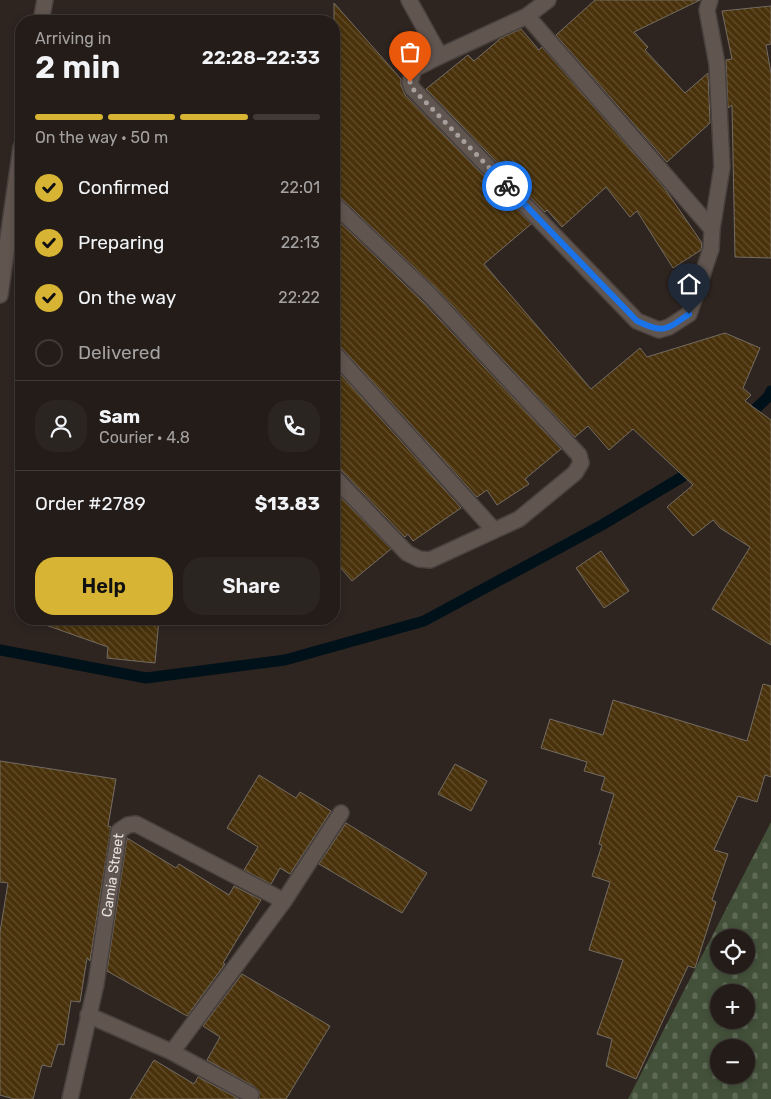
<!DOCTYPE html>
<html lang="en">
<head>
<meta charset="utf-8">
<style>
  :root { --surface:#231c18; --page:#2b2521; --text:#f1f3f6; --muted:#a3a1a2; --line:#403a37; --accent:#d7b434 }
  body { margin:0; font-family:Rubik,sans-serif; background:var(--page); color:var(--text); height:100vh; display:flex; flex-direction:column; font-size:19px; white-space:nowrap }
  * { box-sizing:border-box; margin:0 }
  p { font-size:16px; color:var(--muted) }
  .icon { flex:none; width:28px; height:28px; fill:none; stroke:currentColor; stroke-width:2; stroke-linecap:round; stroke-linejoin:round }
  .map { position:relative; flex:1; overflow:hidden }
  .details { position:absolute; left:15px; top:15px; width:325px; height:610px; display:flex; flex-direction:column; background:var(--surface); border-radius:20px; box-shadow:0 2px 8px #0003,0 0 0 1px var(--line) }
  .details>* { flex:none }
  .controls { position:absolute; left:710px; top:929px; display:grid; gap:10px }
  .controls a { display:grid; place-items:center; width:45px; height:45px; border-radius:50%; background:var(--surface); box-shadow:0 2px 8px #0003,0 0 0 1px var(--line); font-size:25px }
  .pin { position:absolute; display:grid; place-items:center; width:42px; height:42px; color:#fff; margin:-51px -21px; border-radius:50% 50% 50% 0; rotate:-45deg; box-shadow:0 0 5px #0007 }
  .pin .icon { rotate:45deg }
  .courier { position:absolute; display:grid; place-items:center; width:50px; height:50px; margin:-25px; border:4px solid #1a73e8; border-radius:50%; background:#fff; color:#222; box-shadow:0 1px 6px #0007 }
  .overview em { font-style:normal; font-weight:600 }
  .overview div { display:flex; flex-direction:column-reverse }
  .overview { display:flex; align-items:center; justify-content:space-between; height:85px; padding:0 20px }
  h1 { font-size:32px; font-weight:600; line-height:38px }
  .bar { display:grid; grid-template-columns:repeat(4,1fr); gap:8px 5px; align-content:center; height:60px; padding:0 20px }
  .bar i { height:6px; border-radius:4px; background:var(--line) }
  .bar .on { background:var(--accent) }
  .bar p { grid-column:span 4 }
  .line { display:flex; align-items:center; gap:12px; padding:0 20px; border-top:1px solid var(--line) }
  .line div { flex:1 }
  .round { display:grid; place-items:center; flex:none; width:52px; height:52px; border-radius:20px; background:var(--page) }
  ol { padding:0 20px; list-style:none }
  li { display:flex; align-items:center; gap:15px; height:55px }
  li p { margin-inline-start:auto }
  li .icon { padding:5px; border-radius:50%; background:var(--accent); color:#111; stroke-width:4 }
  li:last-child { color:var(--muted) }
  li i { width:28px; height:28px; border:2px solid var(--line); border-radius:50% }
  .cta { display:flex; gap:10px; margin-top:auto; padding:10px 20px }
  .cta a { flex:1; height:58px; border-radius:20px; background:var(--accent); color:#111; font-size:20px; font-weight:600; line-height:58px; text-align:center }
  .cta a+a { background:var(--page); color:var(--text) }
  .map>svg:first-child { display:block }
</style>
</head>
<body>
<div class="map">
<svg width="771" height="1099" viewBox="0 0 771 1099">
  <defs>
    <pattern id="cemetery-stones" width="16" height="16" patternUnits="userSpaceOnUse" patternTransform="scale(1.25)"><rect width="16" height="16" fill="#43513a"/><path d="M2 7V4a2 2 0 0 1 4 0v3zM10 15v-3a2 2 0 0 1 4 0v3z" fill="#5e6a56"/></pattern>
    <pattern id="building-back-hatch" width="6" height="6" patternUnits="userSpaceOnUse" patternTransform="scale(1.25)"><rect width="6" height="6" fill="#49320b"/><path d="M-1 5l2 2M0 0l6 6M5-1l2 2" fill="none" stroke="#634f2e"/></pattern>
  </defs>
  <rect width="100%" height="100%" fill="#2f2520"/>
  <path fill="url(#cemetery-stones)" fill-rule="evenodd" d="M771,822v277h-143zM719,938h27v27h-27zM719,992h27v28h-27zM719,1048h27v27h-27z"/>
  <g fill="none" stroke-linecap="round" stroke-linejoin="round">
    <path stroke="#001119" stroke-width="11" d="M745,419l23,-22 3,-6
      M0,650l146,28 139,-18 139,-39 178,-96 80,-48 12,-12"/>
  </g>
  <path fill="url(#building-back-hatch)" stroke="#736c63" d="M595,0h105l-66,32 14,15 -3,3 40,43 23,-20 2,50 -43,39 -111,-127z
    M334,3l67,76v6l4,10 126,129 -47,40 107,125 49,-41 7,9 78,-24 35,15 -17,40 8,7 -6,6 26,19v225l-59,-36 38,-62 -30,-19 -7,-8 -20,16 -26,-29 26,-22 -60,-56 -24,21 -21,-24 -13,11 -138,-148 -97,-92 -6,-2z
    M771,6v38l-5,1 5,28v185l-36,-1 -3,-152 -4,3 -2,-48 6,-1 -10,-48z
    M521,29l18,21 3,-3 123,142 37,54 -1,7 -28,18 -36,-57 -7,6 -24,-30 -44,40 -15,-17 -2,2 -119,-123 42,-34 6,6 27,-23z
    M334,217l89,85 138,147 -36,30 4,5 -32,21 -10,-15 -10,7 -136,-150 -7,-3z
    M334,367l127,141 -48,33 -5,-7 -3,3 -64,-67 -7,-2z
    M334,490l57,59 -39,32 -18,-21z
    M601,551l28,40 -25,17 -28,-40z
    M41,619h118l-4,44 -48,-5 1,-11 -68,-24z
    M763,684l8,2v91l-6,-2 -8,27 -19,-6 -24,54 14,4 -16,46 4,2 -21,66 -7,-2 -52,113 -30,-13 6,-27 -15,-5 26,-74 -34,-10 21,-68 -18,-6 10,-31 -3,-1 15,-50 -13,-4 4,-13 -21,-6 3,-9 -46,-14 9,-29 53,16 10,-35 134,41z
    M0,761l116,18 -8,47 3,1 -21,134 -3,-3 -7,44 -9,-1 -7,44 -6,-1 -7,23 -9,-2 -9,34h-19l-14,-4v-163l8,-49 -8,-1z
    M455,764l32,17 -16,30 -33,-17z
    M259,775l37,23 4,-6 31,19 -41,63 -10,-6 -9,16 -27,-14 14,-23 -31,-19z
    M346,823l81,50 -25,40 -83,-49z
    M127,838l49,30 3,-4 50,31 5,-9 27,14 -38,63 2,1 -38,52 -80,-45z
    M242,974l88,52 -44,73h-27v-8l-4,-4 -48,-27 13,-23 -17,-11z
    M154,1060l40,24 4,-7 41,22h-109z"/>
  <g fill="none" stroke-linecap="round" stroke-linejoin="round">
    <g stroke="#49413d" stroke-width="18">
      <g id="minor">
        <path d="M409,0l31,56"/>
        <path d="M710,0l-3,10 10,54 5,103 -10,62"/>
        <path d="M527,16l185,213 -1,20 -22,65 -20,13 -10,3 -22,-9 -225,-233 -2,-6 4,-13 26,-13z"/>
        <path d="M527,16l21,-16"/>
        <path d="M41,21l4,-21"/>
        <path d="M334,204l96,91 149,160 2,8 -6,10 -56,46 -89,41 -11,-1 -12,-6 -73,-76"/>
        <path d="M0,295l21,-148"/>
        <path d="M334,353l160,177"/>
        <path d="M88,1015l84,37 79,43"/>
        <path d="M172,1052l112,-151 57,-88"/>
        <path id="s1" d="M70,1099l26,-115 23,-153 9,-6 8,-1 148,77"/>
      </g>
    </g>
    <use href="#minor" stroke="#615550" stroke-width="15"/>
  </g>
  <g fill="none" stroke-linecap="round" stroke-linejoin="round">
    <path stroke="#a79f9c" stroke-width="5" stroke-dasharray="0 9" d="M410,82l2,6 95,98"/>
    <path stroke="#1a73e8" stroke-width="6" d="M507,186l130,135c27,13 29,9 52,-7"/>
  </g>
  <g text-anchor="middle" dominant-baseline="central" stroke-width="4" stroke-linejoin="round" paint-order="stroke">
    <g font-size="14" fill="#e8e1de" stroke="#251c17">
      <text stroke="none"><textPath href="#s1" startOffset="228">Camia Street</textPath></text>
    </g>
  </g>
</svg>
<div class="controls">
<a><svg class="icon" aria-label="locate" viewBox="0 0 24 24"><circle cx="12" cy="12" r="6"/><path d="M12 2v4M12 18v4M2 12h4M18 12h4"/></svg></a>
<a>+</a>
<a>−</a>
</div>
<div class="pin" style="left:410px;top:82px;background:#ea580c"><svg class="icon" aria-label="bag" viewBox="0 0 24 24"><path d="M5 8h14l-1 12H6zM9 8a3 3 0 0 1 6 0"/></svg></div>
<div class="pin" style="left:689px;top:314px;background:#1f2937"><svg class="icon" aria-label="home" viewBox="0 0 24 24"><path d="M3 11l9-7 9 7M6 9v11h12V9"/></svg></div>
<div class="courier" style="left:507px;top:186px"><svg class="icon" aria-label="bike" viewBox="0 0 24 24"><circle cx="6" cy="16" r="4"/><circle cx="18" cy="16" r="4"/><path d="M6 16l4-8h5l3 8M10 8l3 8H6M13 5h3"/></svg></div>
<section class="details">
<div class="overview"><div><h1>2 min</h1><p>Arriving in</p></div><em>22:28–22:33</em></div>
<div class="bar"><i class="on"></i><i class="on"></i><i class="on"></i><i></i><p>On the way · 50 m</p></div>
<ol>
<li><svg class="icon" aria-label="check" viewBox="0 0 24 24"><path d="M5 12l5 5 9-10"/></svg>Confirmed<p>22:01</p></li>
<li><svg class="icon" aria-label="check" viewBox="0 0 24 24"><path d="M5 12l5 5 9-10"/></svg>Preparing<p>22:13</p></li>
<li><svg class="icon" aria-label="check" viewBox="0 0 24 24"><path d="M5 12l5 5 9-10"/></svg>On the way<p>22:22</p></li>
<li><i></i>Delivered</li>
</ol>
<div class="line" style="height:90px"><a class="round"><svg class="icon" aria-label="person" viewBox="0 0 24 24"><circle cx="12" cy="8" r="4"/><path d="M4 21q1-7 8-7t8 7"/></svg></a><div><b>Sam</b><p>Courier · 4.8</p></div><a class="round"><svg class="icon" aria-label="phone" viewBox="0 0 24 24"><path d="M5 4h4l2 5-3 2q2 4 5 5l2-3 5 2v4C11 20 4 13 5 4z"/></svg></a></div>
<div class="line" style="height:65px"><div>Order #2789</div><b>$13.83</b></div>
<div class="cta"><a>Help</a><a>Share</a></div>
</section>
</div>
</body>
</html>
